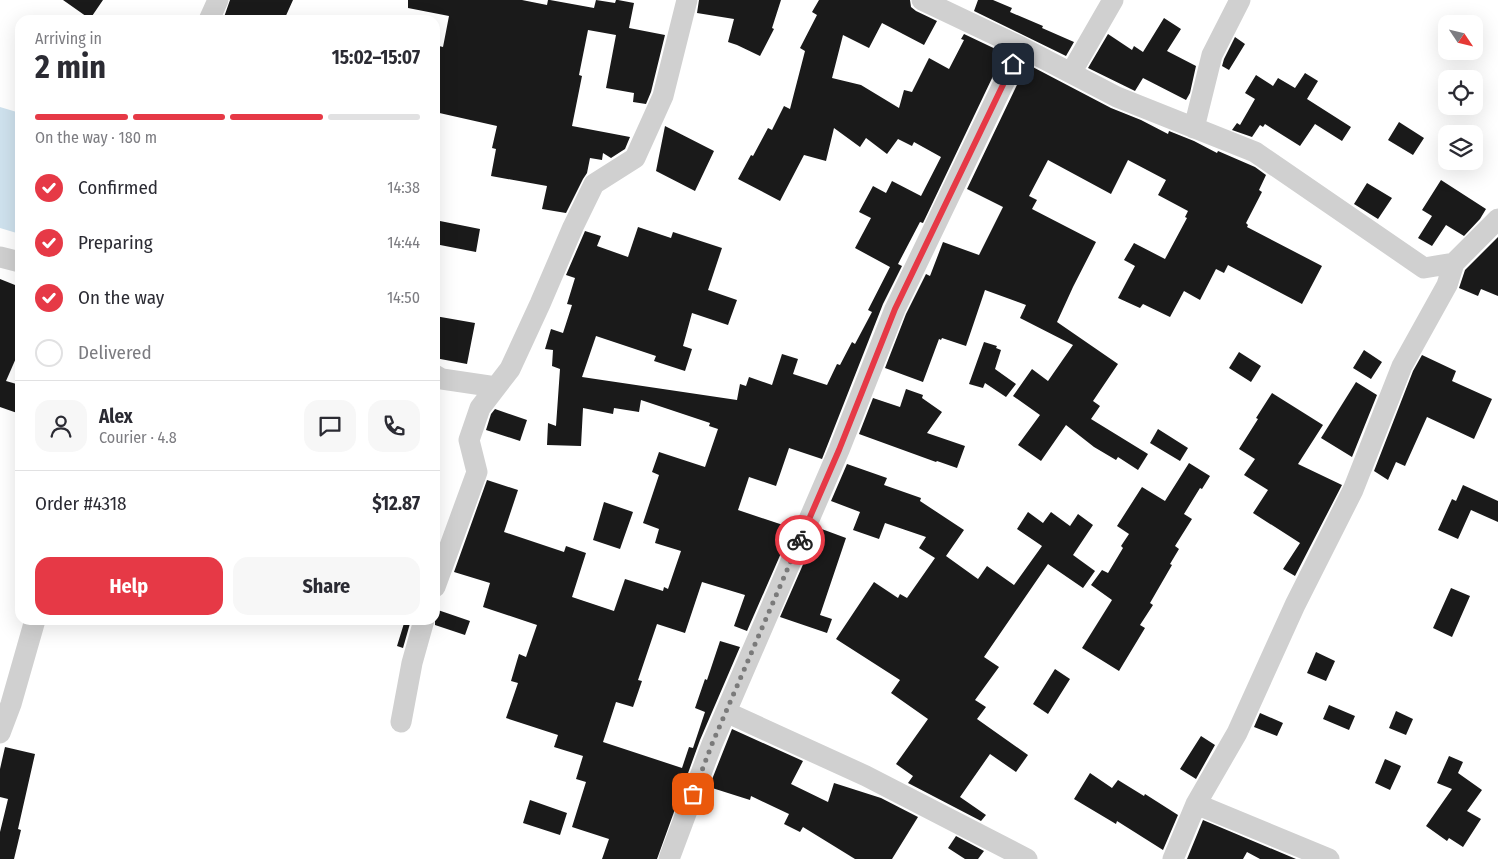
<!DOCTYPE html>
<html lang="en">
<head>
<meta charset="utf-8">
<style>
  :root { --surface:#fff; --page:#f7f7f7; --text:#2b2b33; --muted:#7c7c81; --line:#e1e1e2; --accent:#e63946 }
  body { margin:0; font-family:"Fira Sans Condensed",sans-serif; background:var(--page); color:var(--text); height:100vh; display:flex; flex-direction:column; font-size:19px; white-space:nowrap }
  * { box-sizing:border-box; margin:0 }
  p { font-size:16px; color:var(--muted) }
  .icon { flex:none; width:28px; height:28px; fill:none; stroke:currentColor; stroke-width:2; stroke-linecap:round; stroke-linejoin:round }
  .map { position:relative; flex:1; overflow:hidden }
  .details { position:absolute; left:15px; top:15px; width:425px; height:610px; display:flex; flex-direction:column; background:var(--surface); border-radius:15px; box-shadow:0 5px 20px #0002 }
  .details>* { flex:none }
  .needle { width:32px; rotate:125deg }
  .buttons { position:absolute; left:1438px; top:15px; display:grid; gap:10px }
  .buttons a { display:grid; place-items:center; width:45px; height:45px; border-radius:10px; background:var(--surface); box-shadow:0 5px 20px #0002; font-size:25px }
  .pin { position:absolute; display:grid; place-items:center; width:42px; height:42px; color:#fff; margin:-21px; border-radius:10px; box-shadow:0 2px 8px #0006 }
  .courier { position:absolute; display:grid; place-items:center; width:50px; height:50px; margin:-25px; border:4px solid #e63946; border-radius:50%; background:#fff; color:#222; box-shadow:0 1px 6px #0007 }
  .summary em { font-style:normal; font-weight:700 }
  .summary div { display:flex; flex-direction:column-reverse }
  .summary { display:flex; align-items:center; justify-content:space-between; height:85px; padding:0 20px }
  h1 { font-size:32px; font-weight:700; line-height:38px }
  .bar { display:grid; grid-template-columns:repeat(4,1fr); gap:8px 5px; align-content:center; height:60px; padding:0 20px }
  .bar i { height:6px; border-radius:4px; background:var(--line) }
  .bar .active { background:var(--accent) }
  .bar p { grid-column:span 4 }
  .line { display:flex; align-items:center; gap:12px; padding:0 20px; border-top:1px solid var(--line) }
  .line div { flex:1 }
  .round { display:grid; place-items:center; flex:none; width:52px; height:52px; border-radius:15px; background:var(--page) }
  ol { padding:0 20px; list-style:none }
  li { display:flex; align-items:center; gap:15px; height:55px }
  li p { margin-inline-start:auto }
  li .icon { padding:5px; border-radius:50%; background:var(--accent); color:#fff; stroke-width:4 }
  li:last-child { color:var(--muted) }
  li i { width:28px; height:28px; border:2px solid var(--line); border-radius:50% }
  .primary-button { display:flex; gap:10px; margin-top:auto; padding:10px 20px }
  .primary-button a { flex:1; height:58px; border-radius:15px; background:var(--accent); color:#fff; font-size:20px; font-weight:700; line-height:58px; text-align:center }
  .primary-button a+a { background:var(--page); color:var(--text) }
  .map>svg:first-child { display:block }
</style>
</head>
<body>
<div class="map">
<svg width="1498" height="859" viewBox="0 0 1498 859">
  <rect width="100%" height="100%" fill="#fff"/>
  <path fill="#cfe2ee" d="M0,107l20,6v121l-20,-6z"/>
  <path fill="#1a1a1a" d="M63,0h40l-13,19z
    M230,0h63l-9,20h-61z
    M408,0h114l25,5 1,-5h2l44,8 2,-8 19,3 1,-3h2l16,3 -5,25 36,7 -14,57 -5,12 -13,-2 1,-9 -28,-5 10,-53 -28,-5 -9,45 3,1 -10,50 58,11 -5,12 -14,9 -8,-5 -1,7 -12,-2 -3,15 -4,6 -17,34 -24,-4 5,-23 -56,-10 5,-27 -4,-1 5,-22 -62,-14v-67l8,2 6,-31 -41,-8z
    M699,0h82l-9,28 2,1 -14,27 -23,-11 -9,-3 6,-23 -37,-6z
    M819,0h91l1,7 5,4 21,10 -13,24 -42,-22 -13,25 -26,-13 -11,43 29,7 38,23 5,-18 8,2 17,-34 20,11 15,-29 -3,-1 3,-5 40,19 -81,170 -3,-1 -22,42 4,2 -19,38 -61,155 -33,-11 -13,38 -27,-9 -11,33 54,18 -45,103 -13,-5 11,-31 -43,-13 -17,51 -28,-9 -19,56 4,1 -9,26 -17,-5 -13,40 79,26 7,-21 4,1 12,-36 -10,-4 10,-29 2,1 13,-39 20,6 -40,93 -43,119h-55l7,-20 -37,-12 14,-45 -10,-3 7,-23 -29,-9 4,-12 -52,-17 12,-35 -7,-2 8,-27 7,3 11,-32 -54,-18 7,-24 -36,-11 33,-92 31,10 -14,42 60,20 2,-6 20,7 -14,44 42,14 11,-32 38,12 1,-4 4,2 13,-38 -26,-8 4,-14 -16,-6 16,-48 -7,-3 7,-20 46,15 13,-38 -9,-3 1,-3 -69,-23 -2,12 -25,-4 -1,6 -30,-6 -2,38 -34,-1 1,-22 8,3 4,-57 -8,-3 1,-16 -8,-1 6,-20 12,4 9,-28 -5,-1 8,-26 -9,-3 19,-44 16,5 -4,10 31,11 10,-30 33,11 2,-6 49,16 -14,42 29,10 -9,25 -36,-12 -9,33 9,3 -7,22 -31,-10 2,-5 -60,-20 -14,41 155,23 3,-16 6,2 3,-9 23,8 10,-31 16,5 -5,15 34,11 10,-21 3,1 12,-23 3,2 17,-32 -4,-2 22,-43 -35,-19 16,-30 -12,-6 14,-26 13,7 6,-12 29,15 20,-39 -27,-15 -2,4 -14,-7 -11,15 -21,-16 -6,9 -26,-19 -8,33 -22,-6 -24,46 -42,-22 13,-24 2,1 15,-28 4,2 12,-24 6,3 15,-58 -5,-3 17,-33 -5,-3z
    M978,0h15l19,8 -2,4 33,14 -1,2 32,14 -8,14 -92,-45z
    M1164,18l17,11 -14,22 29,15 -6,27 -4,7 -43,-22 -8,13 -47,-23 20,-34 24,16 2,-4 9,6z
    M1235,37l10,7 -16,26 -7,-4 2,-7z
    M1027,64l84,44 30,12 27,14 1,-3 25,10 23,12 1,-2 37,16 11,8 -7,15 3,2 -16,31 2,2 -1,2 75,39 -20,38 -74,-39 -4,8 -8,-4 -16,31 -16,-9 -14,26 -27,-13 -3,4 -22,-10 17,-32 -11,-6 10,-17 31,16 22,-41 -2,-1 3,-6 -30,-16 8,-15 -38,-20 -17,34 -63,-34 -19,36 8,4 -5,9 64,33 -23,45 -16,35 61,42 -25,37 7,5 -9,13 57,35 -10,16 -20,-13 -2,3 -22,-13 -28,-22 -25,36 -23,-16 22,-30 -27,-19 19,-27 16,12 25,-36 -53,-27 6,-13 -41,-15 -19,56 -24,-8 -1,2 -2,-1 -16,43 -38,-14 21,-54 20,-40 4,2 13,-34 36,13 24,-48 -36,-18z
    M1305,73l13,8 -11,18 44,28 -9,14 -27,-17 -15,22 -35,-22 -2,3 -3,-2 -8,12 -20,-7 5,-7 3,2 15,-26 -10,-6 11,-18 17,11 5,-8 17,10z
    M1399,122l25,16 -11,17 -25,-15z
    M665,126l49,25 -19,40 -39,-20z
    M1441,180l45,29 -6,10 -16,17 -18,-11 -14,21 -14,-8 14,-22 -10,-6z
    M1367,183l25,15 -14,21 -24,-15z
    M435,220l45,9 -4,23 -41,-8z
    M1498,237v59l-17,-7 -3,7 -19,-8 6,-18z
    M0,279l20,8v62l-14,32 14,4v29l-20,-7z
    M435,316l40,7 -8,41 -32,-6z
    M984,342l13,4 -1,2 5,2 -6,19 21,15 -10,13 -21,-14 -2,5 -14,-4z
    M1364,350l18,12 -11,17 -18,-11z
    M1239,352l22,14 -10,16 -22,-14z
    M1422,355l34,16 -4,10 40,18 -18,40 -47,-22 -22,49 -9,-4 -8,18 -14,-9 39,-100z
    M1356,382l21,13 -25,62 -31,-19z
    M906,389l17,6 -1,3 20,14 -15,21 38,13 -8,22 -20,-7 -1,1 -77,-28 14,-36 27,9z
    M1272,393l51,32 -25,39 44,21 -47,91 -12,-7 17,-26 -47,-30 15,-23 -24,-15 11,-16 -16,-10 19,-30 -2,-1z
    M495,409l32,11 -7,21 -34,-11 5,-16z
    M1158,429l30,19 -8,13 -30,-18z
    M1189,463l21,13 -8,13 -2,-1 -16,26 8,5 -17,27 4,3 -9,15 2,1 -22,38 3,2 -13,20 5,3 -26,43 -37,-23 30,-48 -21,-15 11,-15 6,3 15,-25 -2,-2 8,-12 -12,-8 25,-39 23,14z
    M847,464l40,14 -3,7 37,13 -1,3 44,29 -18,26 32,23 9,-13 27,19 28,-39 -25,-17 11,-17 15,11 8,-11 19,14 8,-12 15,11 -20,30 22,16 -12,17 -35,-24 -64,93 15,10 -24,33 11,7 -9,12 51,36 -12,17 -26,-18 -30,43 26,18 -5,6 -73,-38 5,-7 -17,-12 32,-45 -37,-26 9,-13 -64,-41 38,-57 24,16 2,-4 7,4 28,-40 -16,-10 7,-11 -41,-14 -6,16 -26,-9 7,-18 -29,-11z
    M1463,485l35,16v21l-27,-12 -13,29 -20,-9 14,-31 4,2z
    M604,502l29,10 -13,37 -27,-9z
    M819,528l27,10 -26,77 12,4 -5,14 -47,-16z
    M1451,588l19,8 -18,41 -19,-9z
    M435,609l35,12 -5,14 -30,-10z
    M405,620h6l-8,28 -6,-2z
    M1316,652l19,9 -9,20 -19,-8z
    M1055,669l15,10 -22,35 -15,-10z
    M1329,705l26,11 -6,14 -26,-11z
    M1396,711l17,8 -7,16 -17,-7z
    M1260,713l23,10 -6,13 -23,-9z
    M732,729l71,32 -12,23 37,18 6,-19 47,15 37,19 -26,42h-37l-52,-32 -3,5 -16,-8 5,-10 -38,-18 -1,4 -41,-13z
    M1201,736l14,9 -19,34 -16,-10z
    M5,747l30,7 -17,75 3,1 -7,29h-14v-27l8,-33 -8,-2v-28z
    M1449,756l14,6 -5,11 24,17 -15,21 14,8 -18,28 -14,-9 -2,3 -21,-15 26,-37 -15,-6z
    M1385,759l16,7 -11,24 -15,-7z
    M1090,773l22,15 6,-8 26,16 1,-2 33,21 -15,35 -46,-29 -1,3 -42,-25z
    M530,800l37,13 -7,22 -37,-12z
    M1203,820l93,39h-36l-13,-7 -4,7h-56z
    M956,836l28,15 -6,8h-13l-17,-11z"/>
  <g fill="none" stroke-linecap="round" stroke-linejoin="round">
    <path stroke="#d0d0d0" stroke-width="21" d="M922,0l99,47 96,50 138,55 169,116 30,-5 44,-44
      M209,20l9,-20
      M1071,73l42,-73
      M1194,128l18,-73 28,-55
      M0,257l20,5
      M435,375l7,4 54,8
      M435,587l42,-115 -8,-32 11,-32 30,-39 30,-65 33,-77 21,-43 41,-26 28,-62 24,-96
      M726,712l140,64 161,83
      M401,722l11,-59 12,-43
      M0,733l11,-29 24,-84
      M669,859l43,-115 127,-294 56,-141 126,-262
      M1173,859l23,-55
      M1329,859l-133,-55 41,-71 58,-128 58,-115 49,-124 45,-81 7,-22"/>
  </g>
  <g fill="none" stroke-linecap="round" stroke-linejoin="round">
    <path stroke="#7a7a7a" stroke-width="5" stroke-dasharray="0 9" d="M693,794l19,-50 88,-204"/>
    <path stroke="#e63946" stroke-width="6" d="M800,540l39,-90 56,-141 118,-245"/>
  </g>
</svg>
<div class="buttons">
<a><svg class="needle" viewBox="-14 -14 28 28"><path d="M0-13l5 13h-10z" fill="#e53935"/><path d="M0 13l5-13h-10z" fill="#7c7c81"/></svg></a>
<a><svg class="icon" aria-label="locate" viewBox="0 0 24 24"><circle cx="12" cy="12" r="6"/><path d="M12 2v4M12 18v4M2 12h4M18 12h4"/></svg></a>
<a><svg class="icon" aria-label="layers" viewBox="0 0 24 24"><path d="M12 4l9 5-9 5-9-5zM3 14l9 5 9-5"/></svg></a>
</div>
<div class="pin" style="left:693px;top:794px;background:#ea580c"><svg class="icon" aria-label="bag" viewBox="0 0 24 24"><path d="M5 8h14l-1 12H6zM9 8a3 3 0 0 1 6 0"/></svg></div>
<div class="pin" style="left:1013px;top:64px;background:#1f2937"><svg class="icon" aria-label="home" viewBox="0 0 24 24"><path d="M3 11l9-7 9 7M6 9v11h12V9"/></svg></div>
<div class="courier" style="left:800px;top:540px"><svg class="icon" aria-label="bike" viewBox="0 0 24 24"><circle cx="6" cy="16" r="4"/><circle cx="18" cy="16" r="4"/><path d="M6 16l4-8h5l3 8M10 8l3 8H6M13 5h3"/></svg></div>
<section class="details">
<div class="summary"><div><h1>2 min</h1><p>Arriving in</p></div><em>15:02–15:07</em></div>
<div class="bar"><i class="active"></i><i class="active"></i><i class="active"></i><i></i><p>On the way · 180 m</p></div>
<ol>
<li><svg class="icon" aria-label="check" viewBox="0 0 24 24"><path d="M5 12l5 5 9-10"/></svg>Confirmed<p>14:38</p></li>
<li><svg class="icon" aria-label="check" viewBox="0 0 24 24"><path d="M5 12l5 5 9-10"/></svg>Preparing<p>14:44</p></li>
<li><svg class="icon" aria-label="check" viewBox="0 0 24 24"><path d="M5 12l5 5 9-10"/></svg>On the way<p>14:50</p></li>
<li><i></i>Delivered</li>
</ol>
<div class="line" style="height:90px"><a class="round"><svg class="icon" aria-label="person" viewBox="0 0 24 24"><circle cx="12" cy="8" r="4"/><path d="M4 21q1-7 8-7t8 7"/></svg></a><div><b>Alex</b><p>Courier · 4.8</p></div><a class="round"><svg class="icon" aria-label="chat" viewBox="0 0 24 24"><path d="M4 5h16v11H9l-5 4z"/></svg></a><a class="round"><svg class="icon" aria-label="phone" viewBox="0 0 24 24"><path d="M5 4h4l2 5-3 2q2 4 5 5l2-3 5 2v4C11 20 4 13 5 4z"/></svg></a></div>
<div class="line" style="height:65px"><div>Order #4318</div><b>$12.87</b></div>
<div class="primary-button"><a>Help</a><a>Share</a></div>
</section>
</div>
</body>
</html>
